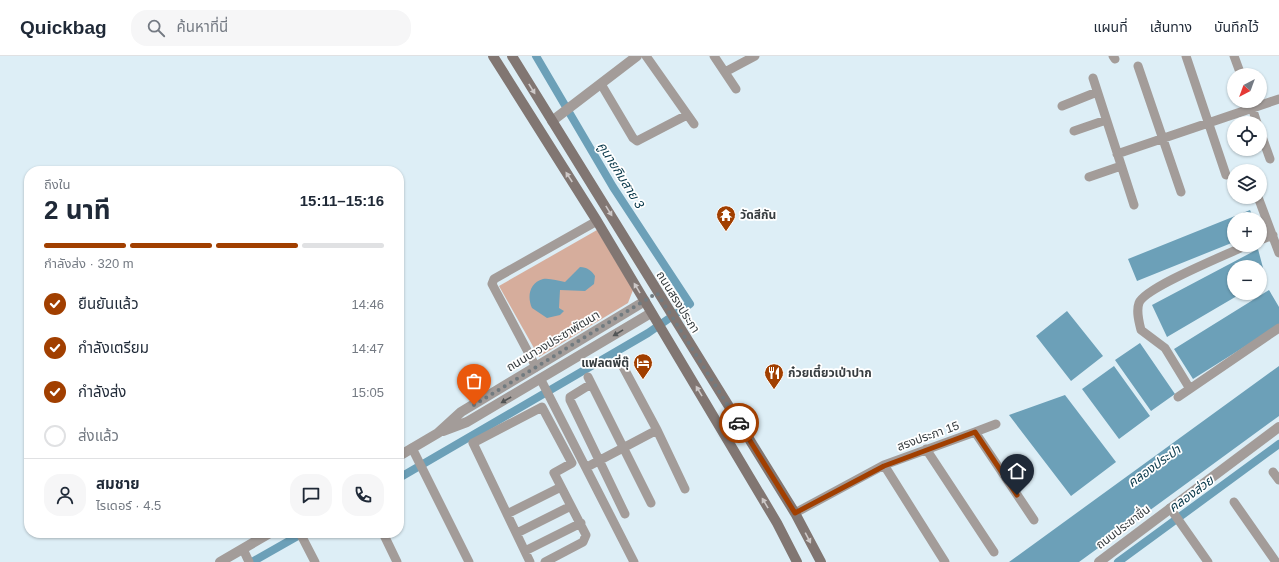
<!DOCTYPE html>
<html lang="th">
<head>
<meta charset="utf-8">
<style>
  :root { --surface:#fff; --page:#f6f6f7; --text:#1f2937; --muted:#747a83; --line:#e0e1e3; --accent:#a13f00 }
  body { margin:0; font-family:Helvetica,"Noto Sans Thai",sans-serif; background:var(--page); color:var(--text); height:100vh; display:flex; flex-direction:column; font-size:15px; white-space:nowrap }
  * { box-sizing:border-box; margin:0 }
  p { font-size:13px; color:var(--muted) }
  .icon { flex:none; width:22px; height:22px; fill:none; stroke:currentColor; stroke-width:2; stroke-linecap:round; stroke-linejoin:round }
  .map { position:relative; flex:1; overflow:hidden }
  .drawer { position:absolute; left:24px; top:110px; width:380px; height:372px; display:flex; flex-direction:column; background:var(--surface); border-radius:16px; box-shadow:0 1px 3px #0004 }
  .drawer>* { flex:none }
  .needle { width:26px; rotate:221deg }
  .fabs { position:absolute; left:1227px; top:12px; display:grid; gap:8px }
  .fabs a { display:grid; place-items:center; width:40px; height:40px; border-radius:50%; background:var(--surface); box-shadow:0 1px 3px #0004; font-size:20px }
  .pin { position:absolute; display:grid; place-items:center; width:34px; height:34px; color:#fff; margin:-41px -17px; border-radius:50% 50% 50% 0; rotate:-45deg; box-shadow:0 0 4px #0007 }
  .pin .icon { rotate:45deg }
  .courier { position:absolute; display:grid; place-items:center; width:40px; height:40px; margin:-20px; border:3px solid #a13f00; border-radius:50%; background:#fff; color:#222; box-shadow:0 1px 5px #0007 }
  .summary em { font-style:normal; font-weight:700 }
  .summary div { display:flex; flex-direction:column-reverse }
  .summary { display:flex; align-items:center; justify-content:space-between; height:68px; padding:0 20px }
  h1 { font-size:26px; font-weight:700; line-height:30px }
  .bar { display:grid; grid-template-columns:repeat(4,1fr); gap:6px 4px; align-content:center; height:48px; padding:0 20px }
  .bar i { height:5px; border-radius:3px; background:var(--line) }
  .bar .current { background:var(--accent) }
  .bar p { grid-column:span 4 }
  .line { display:flex; align-items:center; gap:10px; padding:0 20px; border-top:1px solid var(--line) }
  .line div { flex:1 }
  .round { display:grid; place-items:center; flex:none; width:42px; height:42px; border-radius:16px; background:var(--page) }
  ol { padding:0 20px; list-style:none }
  li { display:flex; align-items:center; gap:12px; height:44px }
  li p { margin-inline-start:auto }
  li .icon { padding:4px; border-radius:50%; background:var(--accent); color:#fff; stroke-width:4 }
  li:last-child { color:var(--muted) }
  li i { width:22px; height:22px; border:2px solid var(--line); border-radius:50% }
  header { display:flex; align-items:center; gap:24px; box-sizing:border-box; height:56px; padding:0 20px; background:var(--surface); border-bottom:1px solid var(--line) }
  header strong { font-size:19px }
  nav { display:flex; gap:22px; margin-inline-start:auto; font-size:14px }
  .search { width:280px; height:36px; background:var(--page); display:flex; align-items:center; gap:10px; box-sizing:border-box; padding:0 14px; border-radius:16px; color:var(--muted); font-size:15px }
  .map>svg:first-child { display:block }
</style>
</head>
<body>
<header>
<strong>Quickbag</strong>
<div class="search"><svg class="icon" aria-label="search" viewBox="0 0 24 24"><circle cx="10" cy="10" r="6"/><path d="M15 15l6 6"/></svg>ค้นหาที่นี่</div>
<nav><a>แผนที่</a><a>เส้นทาง</a><a>บันทึกไว้</a></nav>
</header>
<div class="map">
<svg width="1279" height="506" viewBox="0 0 1279 506">
  <rect width="100%" height="100%" fill="#ddeef6"/>
  <path fill="#d6ad9c" d="M597,174l36,60 -5,13 -89,54 -40,-71z"/>
  <path fill="#6ca0b8" d="M1250,154l4,9h-20v23l-97,39 -9,-22z
    M1258,193l8,30 -6,3v-15h-26v26h8l-75,44 -15,-32z
    M580,211c7,0 12,4 15,9l-1,8 -9,7 -25,-1 -1,18 5,3 -4,4 -13,3 -15,-10c-5,-11 -3,-25 11,-29 7,-1 15,2 22,3z
    M1269,234l10,17v18l-86,54 -19,-30z
    M1067,255l36,45 -32,25 -35,-45z
    M1140,287l35,51 -24,17 -36,-51z
    M1114,310l36,50 -31,23 -37,-50z
    M1279,310v50l-200,146h-70z
    M1065,339l51,67 -45,34 -62,-81z"/>
  <g fill="none" stroke-linecap="round" stroke-linejoin="round">
    <path stroke="#6ca0b8" stroke-width="8" d="M399,422l249,-145 42,-29 -77,-117 -77,-131
      M252,506l51,-29
      M1118,506l161,-118"/>
    <path stroke="#a39c99" stroke-width="9" d="M646,0l48,68
      M714,0l22,33
      M1113,0l2,3
      M1186,0l40,119
      M1234,0l7,19
      M1138,10l43,126
      M725,16l30,-16
      M1093,22l41,127
      M601,28l32,54 4,3 50,-26
      M1250,45l7,22
      M1062,50l35,-14
      M1074,75l32,-11
      M1260,75l10,28
      M1117,98l162,-55
      M1089,121l32,-11
      M1258,141l21,56
      M1260,184l13,-5
      M536,311l-44,-83 2,-5 103,-58
      M588,321l63,126
      M541,324l93,182
      M591,328l-21,13v3l55,114
      M1190,333l-25,-41 -24,-18c-2,-8 -5,-19 -2,-27 6,-16 90,-49 108,-58
      M1178,341l101,-69
      M657,374l28,59
      M975,376l21,-8
      M412,392l57,114
      M926,393l68,103
      M884,409l61,97
      M587,411l70,-37 -36,-67
      M1273,416l6,8
      M1234,446l42,60
      M1170,452l38,54
      M795,457l89,-48 91,-33 59,88
      M507,458l54,-27
      M300,477l15,29
      M383,477l14,29
      M517,477l54,-27
      M243,493l6,13
      M525,495l56,-28
      M530,506l-57,-119 69,-36 30,56 -18,10 32,62 -3,7 -38,20"/>
    <path stroke="#a39c99" stroke-width="10" d="M552,65l85,-65
      M443,375l24,-9 184,-109
      M399,400l39,-23 23,-21 184,-111
      M220,506l50,-29
      M1099,506l180,-135"/>
    <path stroke="#817672" stroke-width="10" d="M493,0l104,165 180,302 20,39
      M512,0l283,457 26,49"/>
  </g>
  <defs><path id="oneway-solid" d="M-6-.8H1V-3.2L6.5 0L1 3.2V.8H-6Z"/></defs>
  <g fill="#cdc8c7">
    <use href="#oneway-solid" transform="translate(532 33) rotate(58)"/>
    <use href="#oneway-solid" transform="translate(569 121) rotate(-123)"/>
    <use href="#oneway-solid" transform="translate(609 155) rotate(58)"/>
    <use href="#oneway-solid" transform="translate(637 232) rotate(-121)"/>
    <use href="#oneway-solid" transform="translate(699 335) rotate(-121)"/>
    <use href="#oneway-solid" transform="translate(765 447) rotate(-121)"/>
    <use href="#oneway-solid" transform="translate(808 482) rotate(62)"/>
  </g>
  <g fill="#525556">
    <use href="#oneway-solid" transform="translate(618 277) rotate(149)"/>
    <use href="#oneway-solid" transform="translate(506 344) rotate(150)"/>
  </g>
  <g fill="none" stroke-linecap="round" stroke-linejoin="round">
    <path stroke="#717b80" stroke-width="4" stroke-dasharray="0 7.2" d="M474,349l183,-112 82,130"/>
    <path stroke="#a13f00" stroke-width="5" d="M739,367l56,90 89,-47 91,-34 42,63"/>
  </g>
  <defs>
    <g id="temple-pin" transform="scale(1)"><path d="M0 17L-7.5 6A9.5 9.5 0 1 1 7.5 6Z" fill="#a13f00" stroke="#fff"/><path d="M0-6L5-2H3V0L6.5 2.5H4V6H1.5V3h-3V6H-4V2.5H-6.5L-3 0V-2H-5Z" fill="#fff"/></g>
    <g id="hotel-pin" transform="scale(1)"><path d="M0 17L-7.5 6A9.5 9.5 0 1 1 7.5 6Z" fill="#a13f00" stroke="#fff"/><path d="M-6-4.5h1.5V1H6V5H4.5V3h-9V5H-6ZM-4 0a1.8 1.8 0 1 1 3.6 0ZM.5 0V-2.5h3Q6-2.5 6 0Z" fill="#fff"/></g>
    <g id="restaurant-pin" transform="scale(1)"><path d="M0 17L-7.5 6A9.5 9.5 0 1 1 7.5 6Z" fill="#a13f00" stroke="#fff"/><path d="M-5-6h1v4h1v-4h1v4h1v-4h1v5L-1.5 .5V6h-2V.5L-5-1ZM5-6V6H3V1.5H1.5Q1.5-4 5-6Z" fill="#fff"/></g>
  </defs>
  <g fill-rule="evenodd">
    <use href="#temple-pin" x="726" y="159"/>
    <use href="#hotel-pin" x="643" y="307"/>
    <use href="#restaurant-pin" x="774" y="317"/>
  </g>
  <g text-anchor="middle" dominant-baseline="central" stroke-width="3.5" stroke-linejoin="round" paint-order="stroke">
    <g font-size="12" font-weight="bold" fill="#373d40" stroke="#fff" text-anchor="start">
      <text x="740" y="159">วัดสีกัน</text>
      <text x="629" y="307" text-anchor="end">แฟลตพี่ตุ๊</text>
      <text x="788" y="317">ก๋วยเตี๋ยวเป่าปาก</text>
    </g>
    <g font-size="12" fill="#373d40" stroke="#fff">
      <text transform="translate(678 246) rotate(58)">ถนนสรงประภา</text>
      <text transform="translate(553 285) rotate(-31)">ถนนนาวงประชาพัฒนา</text>
      <text transform="translate(928 380) rotate(-20)">สรงประภา 15</text>
      <text transform="translate(1123 471) rotate(-37)">ถนนประชาชื่น</text>
    </g>
    <g font-size="13" font-style="italic" fill="#08384a" stroke="#fff">
      <text transform="translate(621 119) rotate(58)">คูนายกิมสาย 3</text>
      <text transform="translate(1154 410) rotate(-36)">คลองประปา</text>
      <text transform="translate(1191 438) rotate(-36)">คลองส่วย</text>
    </g>
  </g>
</svg>
<div class="fabs">
<a><svg class="needle" viewBox="-14 -14 28 28"><path d="M0-13l5 13h-10z" fill="#e53935"/><path d="M0 13l5-13h-10z" fill="#747a83"/></svg></a>
<a><svg class="icon" aria-label="locate" viewBox="0 0 24 24"><circle cx="12" cy="12" r="6"/><path d="M12 2v4M12 18v4M2 12h4M18 12h4"/></svg></a>
<a><svg class="icon" aria-label="layers" viewBox="0 0 24 24"><path d="M12 4l9 5-9 5-9-5zM3 14l9 5 9-5"/></svg></a>
<a>+</a>
<a>−</a>
</div>
<div class="pin" style="left:474px;top:349px;background:#ea580c"><svg class="icon" aria-label="bag" viewBox="0 0 24 24"><path d="M5 8h14l-1 12H6zM9 8a3 3 0 0 1 6 0"/></svg></div>
<div class="pin" style="left:1017px;top:439px;background:#1f2937"><svg class="icon" aria-label="home" viewBox="0 0 24 24"><path d="M3 11l9-7 9 7M6 9v11h12V9"/></svg></div>
<div class="courier" style="left:739px;top:367px"><svg class="icon" aria-label="car" viewBox="0 0 24 24"><path d="M5 17H2v-5l4-1 3-4h7l3 4 3 1v5h-3M9 17h6M6 11h13"/><circle cx="7" cy="17" r="2"/><circle cx="17" cy="17" r="2"/></svg></div>
<section class="drawer">
<div class="summary"><div><h1>2 นาที</h1><p>ถึงใน</p></div><em>15:11–15:16</em></div>
<div class="bar"><i class="current"></i><i class="current"></i><i class="current"></i><i></i><p>กำลังส่ง · 320 m</p></div>
<ol>
<li><svg class="icon" aria-label="check" viewBox="0 0 24 24"><path d="M5 12l5 5 9-10"/></svg>ยืนยันแล้ว<p>14:46</p></li>
<li><svg class="icon" aria-label="check" viewBox="0 0 24 24"><path d="M5 12l5 5 9-10"/></svg>กำลังเตรียม<p>14:47</p></li>
<li><svg class="icon" aria-label="check" viewBox="0 0 24 24"><path d="M5 12l5 5 9-10"/></svg>กำลังส่ง<p>15:05</p></li>
<li><i></i>ส่งแล้ว</li>
</ol>
<div class="line" style="height:72px"><a class="round"><svg class="icon" aria-label="person" viewBox="0 0 24 24"><circle cx="12" cy="8" r="4"/><path d="M4 21q1-7 8-7t8 7"/></svg></a><div><b>สมชาย</b><p>ไรเดอร์ · 4.5</p></div><a class="round"><svg class="icon" aria-label="chat" viewBox="0 0 24 24"><path d="M4 5h16v11H9l-5 4z"/></svg></a><a class="round"><svg class="icon" aria-label="phone" viewBox="0 0 24 24"><path d="M5 4h4l2 5-3 2q2 4 5 5l2-3 5 2v4C11 20 4 13 5 4z"/></svg></a></div>
</section>
</div>
</body>
</html>
